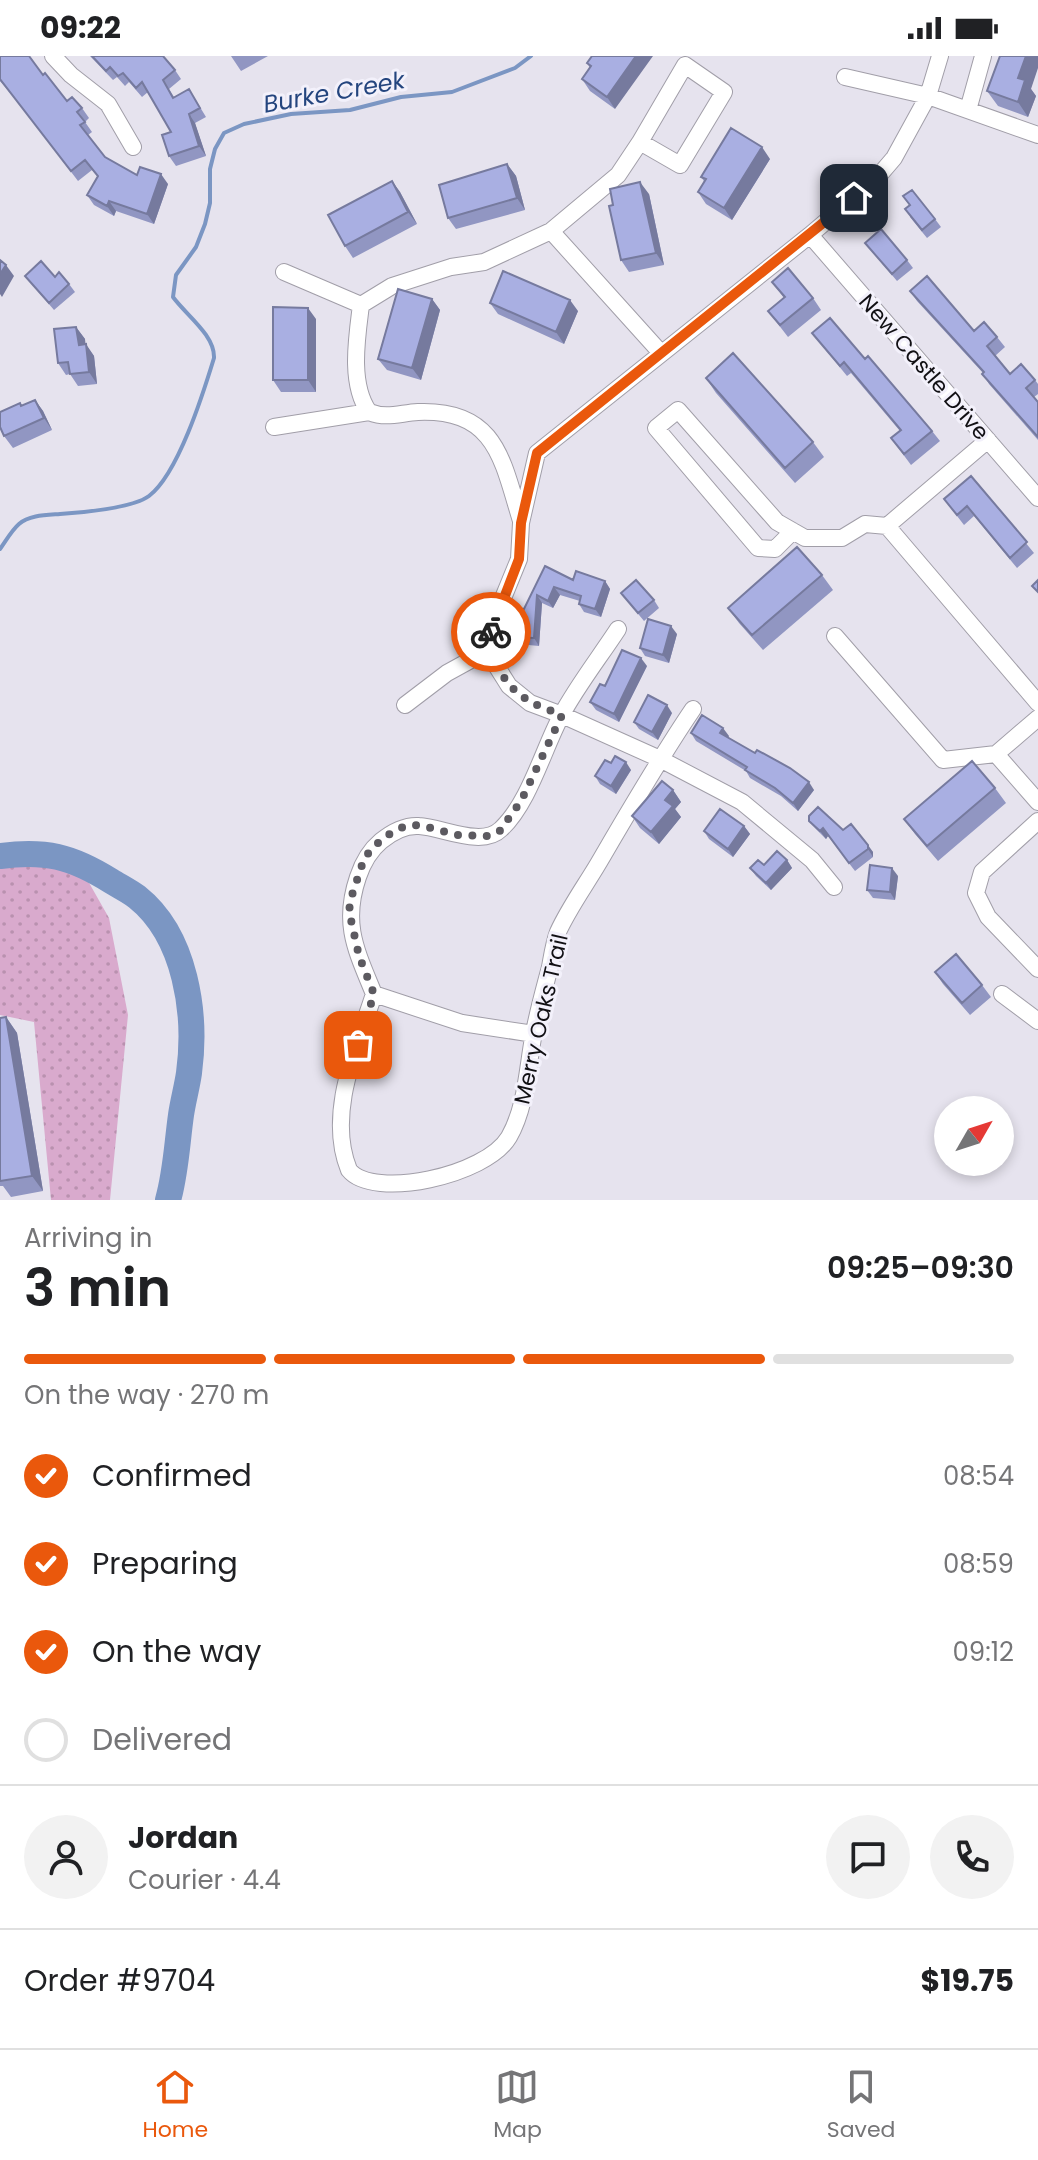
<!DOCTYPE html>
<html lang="en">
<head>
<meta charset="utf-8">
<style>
  :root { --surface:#fff; --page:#f2f2f2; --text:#202124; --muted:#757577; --line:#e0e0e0; --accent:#ea580c }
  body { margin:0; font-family:Poppins,sans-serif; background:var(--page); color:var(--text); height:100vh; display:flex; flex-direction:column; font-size:30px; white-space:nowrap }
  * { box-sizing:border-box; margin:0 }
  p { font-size:26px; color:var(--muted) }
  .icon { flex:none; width:44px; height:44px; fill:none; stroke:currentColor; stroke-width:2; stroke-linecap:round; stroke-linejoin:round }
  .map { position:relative; height:1144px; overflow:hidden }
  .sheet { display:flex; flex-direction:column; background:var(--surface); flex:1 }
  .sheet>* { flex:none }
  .needle { width:52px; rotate:51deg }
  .buttons { position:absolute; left:934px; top:1040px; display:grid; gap:16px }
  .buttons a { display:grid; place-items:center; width:80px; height:80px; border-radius:50%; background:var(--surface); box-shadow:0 4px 12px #0003; font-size:40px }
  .pin { position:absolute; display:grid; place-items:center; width:68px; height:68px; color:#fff; margin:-34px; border-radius:16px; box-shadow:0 4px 12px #0006 }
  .courier { position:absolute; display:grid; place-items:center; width:80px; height:80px; margin:-40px; border:6px solid #ea580c; border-radius:50%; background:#fff; color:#222; box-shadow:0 2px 10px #0007 }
  .headline em { font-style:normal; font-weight:600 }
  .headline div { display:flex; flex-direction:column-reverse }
  .headline { display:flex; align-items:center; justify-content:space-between; height:136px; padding:0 24px }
  h1 { font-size:52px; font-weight:600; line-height:60px }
  .bar { display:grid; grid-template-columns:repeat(4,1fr); gap:12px 8px; align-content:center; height:96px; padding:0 24px }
  .bar i { height:10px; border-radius:6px; background:var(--line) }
  .bar .active { background:var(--accent) }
  .bar p { grid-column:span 4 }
  .line { display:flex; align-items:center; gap:20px; padding:0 24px; border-top:2px solid var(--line) }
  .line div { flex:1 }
  .round { display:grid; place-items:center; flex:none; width:84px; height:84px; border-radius:42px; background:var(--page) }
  ol { padding:0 24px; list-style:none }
  li { display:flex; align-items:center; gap:24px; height:88px }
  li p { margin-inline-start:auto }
  li .icon { padding:8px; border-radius:50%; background:var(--accent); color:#fff; stroke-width:4 }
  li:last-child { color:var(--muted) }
  li i { width:44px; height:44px; border:4px solid var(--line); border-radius:50% }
  .status { display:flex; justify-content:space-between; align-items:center; height:56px; padding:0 40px; background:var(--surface); direction:ltr }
  .status svg { height:22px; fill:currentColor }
  .tab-bar { display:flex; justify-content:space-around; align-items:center; height:112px; border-top:2px solid var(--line); background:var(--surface); font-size:22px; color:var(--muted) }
  .tab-bar a { display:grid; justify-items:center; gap:4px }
  .tab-bar .active { color:var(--accent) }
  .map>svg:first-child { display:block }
</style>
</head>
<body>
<div class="status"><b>09:22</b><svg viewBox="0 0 49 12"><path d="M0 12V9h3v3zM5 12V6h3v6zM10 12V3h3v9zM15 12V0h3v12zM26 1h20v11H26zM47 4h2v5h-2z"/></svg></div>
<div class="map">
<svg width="1038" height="1144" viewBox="0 0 1038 1144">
  <defs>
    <pattern id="grass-dots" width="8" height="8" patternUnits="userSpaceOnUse" patternTransform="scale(2)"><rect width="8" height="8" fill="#d9aacd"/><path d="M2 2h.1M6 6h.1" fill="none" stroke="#b991af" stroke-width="1.8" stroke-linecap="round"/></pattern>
  </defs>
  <rect width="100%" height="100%" fill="#e6e3ee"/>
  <path fill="url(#grass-dots)" d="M42,805l46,20 21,37 19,97 -18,185h-59l-17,-178 -34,-7v-150z"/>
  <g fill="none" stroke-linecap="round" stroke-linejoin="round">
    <path stroke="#7b96c3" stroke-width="4" d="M0,493c6,-8 11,-18 19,-25 10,-9 27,-9 41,-10 20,-1 73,-6 89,-18 29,-22 54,-102 65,-138 1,-23 -28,-43 -41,-61l3,-22 20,-28 9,-23 5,-21v-34l5,-20 9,-16 20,-9 47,-10 59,-4 51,-13 51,-5 63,-24 16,-12"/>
    <path stroke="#7b96c3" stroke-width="26" d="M0,800c45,-6 71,0 111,25 8,5 18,10 26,16 49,39 60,117 52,176 -2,14 -6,28 -8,42 -4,28 -5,57 -13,85"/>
    <g stroke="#a19ea8" stroke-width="18">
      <path id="minor" d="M53,0l18,19 37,29 25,43
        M845,21l83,19 110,39
        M968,54l15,-54
        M551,175l110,122
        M810,179l228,263
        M284,216l77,33
        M369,356c-20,-28 -12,-75 -8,-107l31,-19 59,-19 33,-5 67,-31 67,-56 22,-33 40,23 44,-73 -39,-27 -45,77
        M274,371l95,-15c18,7 31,1 49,0 78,-3 84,47 103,109
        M887,470l151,177
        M793,475l-18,18 -17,-1 -102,-120 22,-18 99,112 28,16h37l23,-14 22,2 101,-86
        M835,580l108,124 53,-6 42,-36
        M405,649l42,-32 40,-22
        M996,698l42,48
        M1038,765l-56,51 -6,21 12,24 50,52
        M834,831l-22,-27 -70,-58 -82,-43 -98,-44 -32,-12 -21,-17 -22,-35 5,-26 27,-66 2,-36 16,-70 273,-218 66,-56 18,-21 34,-62 12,-40
        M374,938c-17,53 -48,120 -25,176 24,30 137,6 160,-33 17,-30 18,-66 24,-99 4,-24 11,-48 17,-71 2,-11 4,-25 8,-35 11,-24 27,-46 40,-68 31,-53 61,-105 95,-155
        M1002,938l36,27
        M534,978l-72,-11 -88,-29c-18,-44 -32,-70 -16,-117 5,-15 11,-26 23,-36 11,-9 23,-16 38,-15 23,1 63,22 82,3 28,-26 42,-79 60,-113 16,-30 38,-58 57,-87"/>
    </g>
    <use href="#minor" stroke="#fff" stroke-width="16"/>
  </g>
  <path fill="#9196c2" d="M0,0l43,19 24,26 15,7 7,10 -4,4 7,10 -4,3 17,22 32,18 31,9 -14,40 -38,-13 -2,5 -20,-11 -7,-10 11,-18 -6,-7 -14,11 -56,-74 -22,-26z
    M90,0h65l20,14 6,9 -12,10 5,8 15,-8 17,28 -11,6 11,33 -30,10 -7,-10 2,-24 -23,-40 -6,5 -13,-15 -4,4 -8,-9 -4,3z
    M231,0h37l-27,15z
    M592,0l23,53 -25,-18 -8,-12 8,-11 -3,-5z
    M1031,33l5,7 -8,21 -30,-11 -11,-15z
    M770,103l-38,61 -26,-16 -8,-12 6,-11 -3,-4z
    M507,108l9,12 9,34 -69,19 -8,-11z
    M392,125l8,11 17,32 -64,34 -8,-12z
    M649,138l15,71 -35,7 -8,-12z
    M903,140l32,23 6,8 -14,11 -17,-21 -1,-12z
    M865,187l42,17 6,8 -16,13z
    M25,220l30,1 14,7 6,8 -21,18z
    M772,226l41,16 8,12 -33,27 -20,-26 16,-13z
    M910,235l64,40 23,6 8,10 -10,9 15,18 25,6 3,4v10l-4,3 4,5v38l-49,-56 -6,-11 -66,-72z
    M432,243l8,11 -19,70 -34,-10 -9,-11z
    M490,247l88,8 -14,33 -66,-30z
    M316,263v73h-35l-8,-12z
    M76,271l9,12v5l9,12 3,28 -19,2 -8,-12 -4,1 -8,-12z
    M812,277l53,26 67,72 8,10 -29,24 -20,-27 9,-7 -49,-58 -4,3z
    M706,322l107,64 11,15 -29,26 -79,-90z
    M35,344l8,11 9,19 -39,18 -9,-12 18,-30z
    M971,420l63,77 -17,15 -43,-52 -10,9 -20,-26z
    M545,510l28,14 32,1 5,8 -9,28 -17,-5 -5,-8 1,-3 -20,-6 -7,13 -11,-5 -3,43 -21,-2 -5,-7 11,-28z
    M822,519l11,15 -70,60 -24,-27 -11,-15z
    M621,537l33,7 5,8 -15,13z
    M677,578l-8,29 -24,-7 -5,-8z
    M647,610l-28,56 -23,-12 -6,-8 15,-16z
    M672,657l-14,27 -19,-11 -5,-7z
    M691,677l38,3 -1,1 86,53 -16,21 -17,-15 -31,-18 -4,-7 -50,-30z
    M611,707l20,7 -15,24 -16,-10 -5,-8z
    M995,732l11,15 -68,58 -23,-27 -11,-15z
    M673,734l8,12 -6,7 6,8 -22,27 -19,-16 -8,-12z
    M809,765l34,9 30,22v5l-18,14 -27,-35 -2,3 -11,-11z
    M744,770l6,8 -17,23 -24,-18 -5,-8z
    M787,804l5,8 -21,22 -15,-14 -6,-8z
    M898,820l-3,24 -22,-2 -6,-8z
    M935,916l47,13 9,12 -21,18 -27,-31z
    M6,961l11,16 26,158 -32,6 -8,-11h-3v-168z"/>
  <path fill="#767a9e" d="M636,0h17l-38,53 -8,-12z
    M1026,0h12v12l-7,21 5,7 -8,21 -10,-15v-24z
    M189,58l6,9 11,33 -7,-10z
    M762,91l8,12 -38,61 -8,-12z
    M507,108l9,12 9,34 -8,-12z
    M161,118l7,10 -14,40 -7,-10z
    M392,125l8,11 17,32 -9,-12z
    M640,126l9,12 15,71 -8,-12z
    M109,145l7,10 -2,5 -7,-10z
    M6,209l8,11 -12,21 -2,-3v-20z
    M432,243l8,11 -19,70 -9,-12z
    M570,244l8,11 -14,33 -8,-12z
    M308,252l8,11v73l-8,-12z
    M76,271l9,12 2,18 -8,-12z
    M86,288l8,12 3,28 -8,-12z
    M35,344l8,11 9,19 -8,-12z
    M605,525l5,8 -9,28 -6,-8z
    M554,531l6,8 -7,13 -5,-7z
    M537,539l5,8 -3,43 -5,-8z
    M671,570l6,8 -8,29 -6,-8z
    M641,602l6,8 -28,56 -5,-8z
    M667,649l5,8 -14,27 -6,-8z
    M723,672l6,8 -3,5 -6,-8z
    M626,706l5,8 -15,24 -5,-8z
    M809,726l5,8 -16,21 -5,-8z
    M673,734l8,12 -6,7 6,8 -22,27 -8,-12 14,-32z
    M744,770l6,8 -17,23 -5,-8z
    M823,772l5,8 -2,3 -6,-8z
    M868,789l5,7v5l-5,-8z
    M787,804l5,8 -21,22 -5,-7z
    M892,812l6,8 -3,24 -5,-8z
    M6,961l11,16 26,158 -11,-15z"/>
  <path fill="#a9afe2" stroke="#767a9e" stroke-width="2" d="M0,0h29l14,19 2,-2 22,28 5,-4 10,11 -5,4 8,10 -5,3 25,32 32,18 3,-8 21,7 -14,40 -38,-13 -2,5 -20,-11 11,-19 -13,-16 -14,11 -71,-92z
    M92,0h71l12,14 -12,10 10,18 16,-9 11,19 -11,6 10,32 -30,10 -7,-21 9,-3 -29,-50 -6,6 -13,-15 -5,3 -8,-9 -4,4z
    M592,0h44l-29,41 -25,-18 9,-13 -4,-3z
    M1000,0h26l-8,22 7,2 -7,22 -31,-11z
    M731,72l31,19 -38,61 -26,-16 8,-13 -5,-2z
    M507,108l10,34 -69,20 -9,-33z
    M392,125l16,31 -63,34 -17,-31z
    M640,126l16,71 -35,7 -12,-54 4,-1 -3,-16z
    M912,134l23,29 -13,11 -17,-21 5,-4 -7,-9z
    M881,173l26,31 -15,14 -27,-31z
    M0,204l6,5 -6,9z
    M41,205l14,16 4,-5 10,12 -20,19 -24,-27z
    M788,212l25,30 -33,27 -12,-14 17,-14 -13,-15z
    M503,215l67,29 -14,32 -66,-29z
    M927,220l47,55 10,-9 13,15 -10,9 23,28 11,-10 14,16 -9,8 12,14v35l-56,-63 2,-2 -74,-81z
    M398,233l34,10 -20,69 -34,-9z
    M273,251l35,1v72h-35z
    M830,262l35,41 3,-3 64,75 -28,23 -13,-16 10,-8 -57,-68 -4,4 -28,-33z
    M76,271l3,18 7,-1 3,28 -19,2 -2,-12 -10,1 -4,-34z
    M733,297l80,89 -28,26 -79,-90z
    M35,344l9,18 -40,18 -4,-9v-15l20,-9 1,3z
    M971,420l56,66 -17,16 -43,-52 -10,9 -13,-16z
    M797,491l25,28 -70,60 -24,-27z
    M545,510l28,14 3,-9 29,10 -10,28 -16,-5 2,-8 -27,-9 -6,14 -11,-6 -3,43 -21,-1 2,-29 9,1z
    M636,524l18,20 -16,13 -17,-20z
    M1038,524v12l-6,-6z
    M648,563l23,7 -8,29 -23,-7z
    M622,594l19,8 -27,56 -24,-12 10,-18 5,2z
    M648,639l19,10 -15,27 -18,-10z
    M702,659l21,13 -3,5 35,20 2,-3 33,18 19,14 -16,21 -18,-15 -30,-18 2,-3 -56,-34z
    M615,700l11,6 -15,24 -16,-10 10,-16 6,3z
    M972,705l23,27 -68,58 -23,-27z
    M662,725l11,9 -8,10 8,6 -22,26 -19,-16z
    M818,751l25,23 8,-6 17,21v4l-19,14 -26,-35 -3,3 -11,-10v-5z
    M720,753l24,17 -16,23 -24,-18z
    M777,795l10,9 -21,23 -16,-15 8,-8 6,5z
    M870,809l22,3 -2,24 -23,-2z
    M956,898l26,31 -20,18 -27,-31z
    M6,961l26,159 -32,5v-163z"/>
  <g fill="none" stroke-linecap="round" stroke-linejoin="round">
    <path stroke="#5c5a60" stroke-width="8" stroke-dasharray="0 14.4" d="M358,989l16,-51 -15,-38 -10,-45 2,-13 13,-39 8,-11 16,-13 17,-9 14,-1 39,10 29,1 12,-4 22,-31 41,-86c-46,-17 -50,-23 -75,-64l4,-19"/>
    <path stroke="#ea580c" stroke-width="10" d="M491,576l28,-73 2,-36 16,-70 317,-255"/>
  </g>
  <g text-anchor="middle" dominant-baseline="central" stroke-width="6" stroke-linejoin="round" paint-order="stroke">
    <g font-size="22" fill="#111014" stroke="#f3f1fb">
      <text transform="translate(924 311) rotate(49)">New Castle Drive</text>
      <text transform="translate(541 963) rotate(-77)">Merry Oaks Trail</text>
    </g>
    <g font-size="24" font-style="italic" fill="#24457e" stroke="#f3f1fb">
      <text transform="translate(334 36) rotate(-10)">Burke Creek</text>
    </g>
  </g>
</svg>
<div class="buttons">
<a><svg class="needle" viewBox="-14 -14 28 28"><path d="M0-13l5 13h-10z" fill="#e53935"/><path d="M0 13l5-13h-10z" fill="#757577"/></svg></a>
</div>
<div class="pin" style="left:358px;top:989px;background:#ea580c"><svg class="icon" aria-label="bag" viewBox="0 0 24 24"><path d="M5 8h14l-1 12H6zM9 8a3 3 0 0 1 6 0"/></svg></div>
<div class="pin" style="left:854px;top:142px;background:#1f2937"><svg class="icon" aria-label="home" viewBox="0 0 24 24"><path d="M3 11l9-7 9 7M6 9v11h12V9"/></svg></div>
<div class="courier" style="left:491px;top:576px"><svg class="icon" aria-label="bike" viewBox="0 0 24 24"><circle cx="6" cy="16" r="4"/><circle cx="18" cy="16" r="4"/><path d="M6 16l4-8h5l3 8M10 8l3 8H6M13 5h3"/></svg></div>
</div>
<section class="sheet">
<div class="headline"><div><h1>3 min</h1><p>Arriving in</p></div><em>09:25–09:30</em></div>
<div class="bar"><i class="active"></i><i class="active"></i><i class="active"></i><i></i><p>On the way · 270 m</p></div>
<ol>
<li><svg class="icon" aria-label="check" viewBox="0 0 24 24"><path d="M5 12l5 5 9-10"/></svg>Confirmed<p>08:54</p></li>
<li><svg class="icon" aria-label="check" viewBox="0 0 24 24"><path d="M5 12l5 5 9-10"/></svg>Preparing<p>08:59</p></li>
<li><svg class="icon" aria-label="check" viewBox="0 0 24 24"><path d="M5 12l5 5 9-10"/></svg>On the way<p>09:12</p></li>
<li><i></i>Delivered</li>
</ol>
<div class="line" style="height:144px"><a class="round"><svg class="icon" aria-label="person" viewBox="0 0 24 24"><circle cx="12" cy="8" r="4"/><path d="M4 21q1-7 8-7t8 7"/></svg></a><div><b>Jordan</b><p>Courier · 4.4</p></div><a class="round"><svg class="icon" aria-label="chat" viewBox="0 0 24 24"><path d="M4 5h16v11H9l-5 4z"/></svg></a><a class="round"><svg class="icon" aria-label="phone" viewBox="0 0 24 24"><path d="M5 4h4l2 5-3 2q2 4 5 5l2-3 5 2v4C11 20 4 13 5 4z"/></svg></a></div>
<div class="line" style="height:104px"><div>Order #9704</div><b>$19.75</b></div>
</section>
<nav class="tab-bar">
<a class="active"><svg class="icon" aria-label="home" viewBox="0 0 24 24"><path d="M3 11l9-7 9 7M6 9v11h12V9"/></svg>Home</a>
<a><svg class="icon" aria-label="map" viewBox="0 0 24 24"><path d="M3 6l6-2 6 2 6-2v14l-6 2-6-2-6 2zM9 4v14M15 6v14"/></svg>Map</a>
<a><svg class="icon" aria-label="saved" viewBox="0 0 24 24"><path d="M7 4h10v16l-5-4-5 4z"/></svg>Saved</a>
</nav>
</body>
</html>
